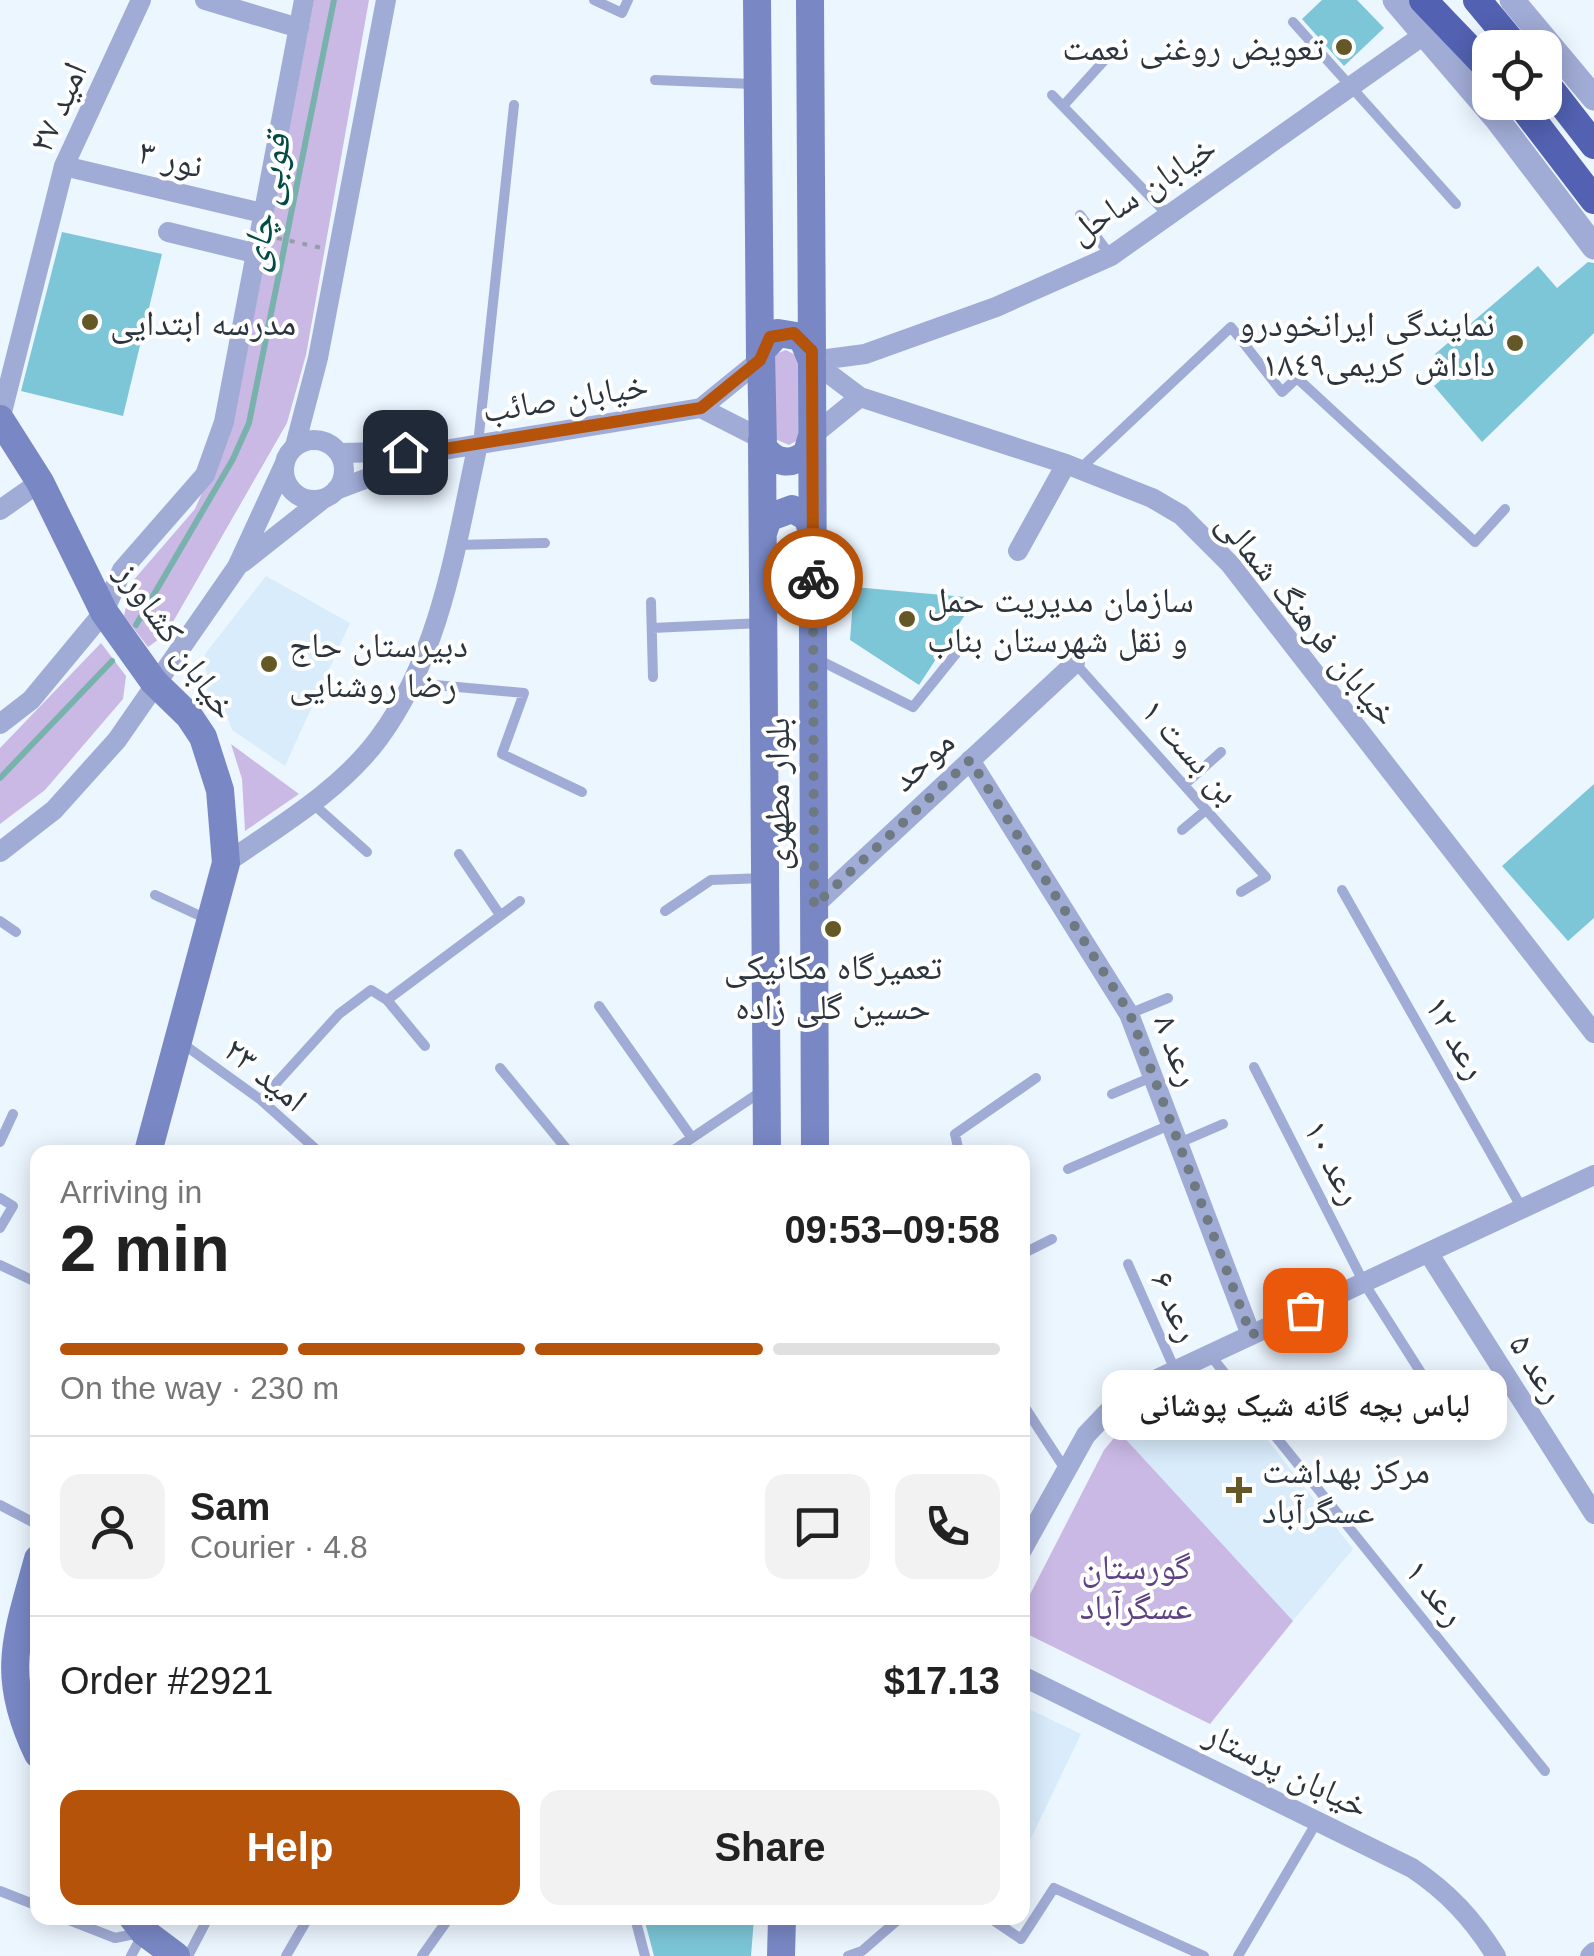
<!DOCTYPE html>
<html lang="en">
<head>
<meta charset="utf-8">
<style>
  :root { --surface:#fff; --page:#f2f2f2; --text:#222; --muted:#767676; --line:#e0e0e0; --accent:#b45309 }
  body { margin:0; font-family:Helvetica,"Noto Naskh Arabic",sans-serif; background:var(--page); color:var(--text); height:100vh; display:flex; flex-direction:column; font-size:38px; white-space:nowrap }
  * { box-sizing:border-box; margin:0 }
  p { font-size:32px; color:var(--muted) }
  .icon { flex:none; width:55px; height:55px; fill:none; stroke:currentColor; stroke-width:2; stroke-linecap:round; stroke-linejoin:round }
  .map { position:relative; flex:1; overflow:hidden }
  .drawer { position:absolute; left:30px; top:1145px; width:1000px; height:780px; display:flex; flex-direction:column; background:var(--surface); border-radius:20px; box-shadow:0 5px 25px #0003 }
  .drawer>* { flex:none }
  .fabs { position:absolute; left:1472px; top:30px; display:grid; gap:20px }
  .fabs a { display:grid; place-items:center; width:90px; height:90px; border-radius:20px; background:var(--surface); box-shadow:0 5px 25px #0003; font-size:50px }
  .pin { position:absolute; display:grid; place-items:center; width:85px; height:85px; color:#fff; margin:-42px; border-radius:20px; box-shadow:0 5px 15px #0006 }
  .courier { position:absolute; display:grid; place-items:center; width:100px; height:100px; margin:-50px; border:8px solid #b45309; border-radius:50%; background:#fff; color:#222; box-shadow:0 2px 12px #0007 }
  .bubble { position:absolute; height:70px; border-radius:20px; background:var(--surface); box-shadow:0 5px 25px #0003; font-size:32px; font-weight:600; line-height:70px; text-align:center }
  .head em { font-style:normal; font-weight:600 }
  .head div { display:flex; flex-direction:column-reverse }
  .head { display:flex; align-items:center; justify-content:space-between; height:170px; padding:0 30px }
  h1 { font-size:65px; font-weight:600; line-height:75px }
  .bar { display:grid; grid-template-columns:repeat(4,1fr); gap:15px 10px; align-content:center; height:120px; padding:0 30px }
  .bar i { height:12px; border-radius:8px; background:var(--line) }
  .bar .on { background:var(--accent) }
  .bar p { grid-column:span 4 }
  .line { display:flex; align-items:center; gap:25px; padding:0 30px; border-top:2px solid var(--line) }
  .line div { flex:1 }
  .round { display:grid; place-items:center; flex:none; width:105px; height:105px; border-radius:20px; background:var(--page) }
  .cta { display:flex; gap:20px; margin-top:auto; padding:20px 30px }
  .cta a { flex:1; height:115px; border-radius:20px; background:var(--accent); color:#fff; font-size:40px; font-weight:600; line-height:115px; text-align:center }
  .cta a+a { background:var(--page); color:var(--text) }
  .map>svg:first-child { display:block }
</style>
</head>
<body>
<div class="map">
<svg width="1594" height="1956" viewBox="0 0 1594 1956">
  <rect width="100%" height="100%" fill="#ecf6ff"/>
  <path fill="#d9ecfc" d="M266,576l84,47 -65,143 -53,-36 -9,-23 -15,-10 -3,-43z
    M1195,1373l25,6 133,170 -62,74 -172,-191 -3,-15z
    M1023,1706l58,28 -58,121z"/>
  <path fill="#cab9e5" d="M314,0h55l-63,355 -19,68 -121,211 -18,13 -24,-31 7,-33 64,-74 39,-89z
    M786,350l13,7 -1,83 -9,5 -14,-6v-85z
    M101,643l25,33 -3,23 -78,91 -45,34v-76z
    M231,744l68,50 -54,37 -3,-52z
    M1119,1432l174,189 -83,103 -187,-92v-24l81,-158z"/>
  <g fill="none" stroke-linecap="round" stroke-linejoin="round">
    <path stroke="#79b2ad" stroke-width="6" d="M136,625l97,-166 16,-36 85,-423
      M0,778l112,-117"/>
  </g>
  <path fill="#7cc6d8" d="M1322,0h35l27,28 -40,38 -42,-47z
    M62,232l100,22 -39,162 -102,-25z
    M1588,262l6,1v70l-112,109 -48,-56 16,-14 -15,-18 103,-88 19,22z
    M854,587l122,11 -57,87 -69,-45z
    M1594,784v134l-26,23 -66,-75z
    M644,1918h110l-3,38h-97z"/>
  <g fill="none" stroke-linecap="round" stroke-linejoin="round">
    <path stroke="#959ea7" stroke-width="4" stroke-dasharray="5 8" stroke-linecap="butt" d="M277,238l45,10"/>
    <path stroke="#a1acd6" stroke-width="10" d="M594,0l28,13 6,-13
      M1293,22l163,182
      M655,80l98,4
      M1052,95l116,120
      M1063,106l49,-54
      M1080,215l31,41
      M478,444l36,-339
      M1081,468l150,-141 51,65 15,-14 178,164 30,-33
      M456,545l89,-2
      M651,602l2,75
      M652,628l110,-5
      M817,659l96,48 45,-56
      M1075,663l191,214 -25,15
      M413,683l111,10 -22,61 80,38
      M1184,785l37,-33
      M312,803l55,49
      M1182,830l24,-20
      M459,854l41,61
      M1342,890l181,320
      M155,895l54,25
      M665,911l46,-31 54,-2
      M0,921l16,11
      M387,1000l38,46
      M599,1006l93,132
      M1129,1014l39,-16
      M179,1041l82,59 58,52
      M1254,1067l110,216 73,115
      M500,1068l69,84
      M1112,1094l40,-17
      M261,1100l78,-86 32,-24 16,10 133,-99
      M0,1142l13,-28
      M1179,1143l44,-19
      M671,1152l91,-61
      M959,1152l-4,-18 81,-56
      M1068,1169l104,-45
      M0,1198l13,8 -13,22
      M1022,1254l30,-15
      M1128,1264l47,106
      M0,1265l38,18
      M1210,1355l335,416
      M1022,1403l43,66
      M0,1505l38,20
      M0,1891l38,15
      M64,1918l51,20 29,-6 -13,24
      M635,1918l10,38
      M990,1918l31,21 33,-51 150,68
      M188,1956l20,-38
      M286,1956l22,-38
      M422,1956l27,-38
      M848,1956l14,-5 38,-33
      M1238,1956l80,-136"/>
    <path stroke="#a1acd6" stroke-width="20" d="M205,0l94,28
      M64,166l198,47
      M168,232l86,21
      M812,361l48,36 206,67 86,34 29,17 49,49 364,469
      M812,361l53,-7 131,-47 115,-51 314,-222
      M701,408l61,31
      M0,420l64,-254 77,-166
      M812,436l48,-39
      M284 470a30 30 0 1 1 60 0a30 30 0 1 1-60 0Z
      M295,446l23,-88 68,-358
      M339,453l99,-2 263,-43 59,-48
      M336,490l87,-33
      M0,510l40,-28
      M1018,551l48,-87
      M242,563l81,-64
      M0,724l31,-24 73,-88 18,-42 83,-95 19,-53 80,-422
      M970,760l159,254 122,321
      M0,852l54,-42 63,-70 120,-173 48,-104
      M226,863c52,-36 115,-73 153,-125 62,-84 77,-194 99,-294
      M814,906l261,-243
      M1429,1254l165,260
      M1022,1550l64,-115 39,-41 469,-219
      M1022,1676l390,192c36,24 61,51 84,88
      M1590,1956l4,-4"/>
    <path stroke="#a1acd6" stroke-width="25" d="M1395,0l101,118 98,129
      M1512,0l82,98"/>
    <path stroke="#7988c5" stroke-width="28" d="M757,0l3,358
      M810,0l2,355
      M0,419l40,63 64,130 50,70 35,34 14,21 17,53 6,73 -78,289
      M812,436l-5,17c-15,13 -32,11 -44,-6l-2,-96 17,-18 24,4 10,24 3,791
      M762,440l5,712
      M763,533l5,-15 24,-9 15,8 6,16
      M38,1559c-22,80 -38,116 0,195
      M133,1918l11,14 32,24
      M781,1956l1,-38"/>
    <path stroke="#5261b1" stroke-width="28" d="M1423,0l67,70
      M1477,0l40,48
      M1545,82l49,63
      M1519,102l75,98"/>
  </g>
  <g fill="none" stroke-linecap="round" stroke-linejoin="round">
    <path stroke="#6f7982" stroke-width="10" stroke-dasharray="0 18" d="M813,578l1,328 156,-146 160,254 121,321 54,-25"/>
    <path stroke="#b45309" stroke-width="12" d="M405,452l33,-2 263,-42 59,-48 10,-23 24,-4 18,18 1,227"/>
  </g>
  <g fill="#645926" stroke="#fff" stroke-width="4">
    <circle cx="1344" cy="47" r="10"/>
    <circle cx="90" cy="322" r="10"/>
    <circle cx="1515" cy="343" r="10"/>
    <circle cx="907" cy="619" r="10"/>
    <circle cx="269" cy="664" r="10"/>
    <circle cx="833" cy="929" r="10"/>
    <path d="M1234 1475h10v10h10v10h-10v10h-10v-10h-10v-10h10z"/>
  </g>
  <g text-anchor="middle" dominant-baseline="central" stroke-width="8" stroke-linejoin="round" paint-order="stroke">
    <g font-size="35" fill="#2c353e" stroke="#fff" text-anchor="start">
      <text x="1324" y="47" text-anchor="end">تعویض روغنی نعمت</text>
      <text x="110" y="322">مدرسه ابتدایی</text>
      <text x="1495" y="323" text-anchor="end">نمایندگی ایرانخودرو<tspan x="1495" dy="40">داداش کریمی١٨٤٩</tspan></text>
      <text x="927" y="599">سازمان مدیریت حمل<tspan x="927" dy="40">و نقل شهرستان بناب</tspan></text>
      <text x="289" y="644">دبیرستان حاج<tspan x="289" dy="40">رضا روشنایی</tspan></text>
      <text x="833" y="966" text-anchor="middle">تعمیرگاه مکانیکی<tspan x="833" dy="40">حسین گلی زاده</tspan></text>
      <text x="1262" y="1470">مرکز بهداشت<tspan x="1262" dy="40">عسگرآباد</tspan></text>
    </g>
    <g font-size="35" fill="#2c353e" stroke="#fff">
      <text transform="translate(57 107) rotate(-66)">امید ۲۷</text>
      <text transform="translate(171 158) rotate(14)">نور ۳</text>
      <text transform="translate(1142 189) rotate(-33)">خیابان ساحل</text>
      <text transform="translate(565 397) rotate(-9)">خیابان صائب</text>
      <text transform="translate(1308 618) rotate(51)">خیابان فرهنگ شمالی</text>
      <text transform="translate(177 640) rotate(55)">خیابان کشاورز</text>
      <text transform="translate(1191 751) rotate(48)">بن بست ۱</text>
      <text transform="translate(922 760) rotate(-43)">موحد</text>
      <text transform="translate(776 794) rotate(-90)">بلوار مطهری</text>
      <text transform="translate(1457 1037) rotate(60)">رعد ۱۲</text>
      <text transform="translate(1178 1050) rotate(69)">رعد ۸</text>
      <text transform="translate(266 1074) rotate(39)">امید ۲۳</text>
      <text transform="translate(1334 1162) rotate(63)">رعد ۱۰</text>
      <text transform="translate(1176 1306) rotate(66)">رعد ۶</text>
      <text transform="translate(1538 1368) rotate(58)">رعد ۵</text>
      <text transform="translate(1436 1592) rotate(51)">رعد ۱</text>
      <text transform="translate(1287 1769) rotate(26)">خیابان پرستار</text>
    </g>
    <g font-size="35" fill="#5e4283" stroke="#fff">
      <text x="1136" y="1566">گورستان<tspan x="1136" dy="40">عسگرآباد</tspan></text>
    </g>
    <g font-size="38" font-style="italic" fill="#024b45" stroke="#fff">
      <text transform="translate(265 202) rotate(-79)">قوبی چای</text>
    </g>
  </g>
</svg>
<div class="fabs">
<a><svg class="icon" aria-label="locate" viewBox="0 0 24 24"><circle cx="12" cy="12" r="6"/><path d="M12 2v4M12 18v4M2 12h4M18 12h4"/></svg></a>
</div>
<div class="pin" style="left:1305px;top:1310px;background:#ea580c"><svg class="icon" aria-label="bag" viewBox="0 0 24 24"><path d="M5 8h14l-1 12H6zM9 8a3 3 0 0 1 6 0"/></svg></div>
<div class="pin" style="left:405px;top:452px;background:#1f2937"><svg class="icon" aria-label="home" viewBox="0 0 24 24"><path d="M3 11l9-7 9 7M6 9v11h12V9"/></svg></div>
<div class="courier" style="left:813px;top:578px"><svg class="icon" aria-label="bike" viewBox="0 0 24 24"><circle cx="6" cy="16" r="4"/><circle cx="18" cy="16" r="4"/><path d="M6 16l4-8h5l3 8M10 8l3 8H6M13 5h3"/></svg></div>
<div class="bubble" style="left:1102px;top:1370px;width:405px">لباس بچه گانه شیک پوشانی</div>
<section class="drawer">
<div class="head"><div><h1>2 min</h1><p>Arriving in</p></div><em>09:53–09:58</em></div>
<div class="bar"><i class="on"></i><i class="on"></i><i class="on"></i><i></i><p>On the way · 230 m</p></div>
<div class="line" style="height:180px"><a class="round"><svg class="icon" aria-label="person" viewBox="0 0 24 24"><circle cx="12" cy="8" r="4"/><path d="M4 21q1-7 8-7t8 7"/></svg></a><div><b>Sam</b><p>Courier · 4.8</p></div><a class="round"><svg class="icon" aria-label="chat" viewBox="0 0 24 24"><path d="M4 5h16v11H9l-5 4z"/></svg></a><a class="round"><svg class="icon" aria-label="phone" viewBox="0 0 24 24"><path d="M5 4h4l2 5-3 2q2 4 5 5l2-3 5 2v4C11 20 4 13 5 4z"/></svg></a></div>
<div class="line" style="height:130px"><div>Order #2921</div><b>$17.13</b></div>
<div class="cta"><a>Help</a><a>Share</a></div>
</section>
</div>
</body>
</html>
